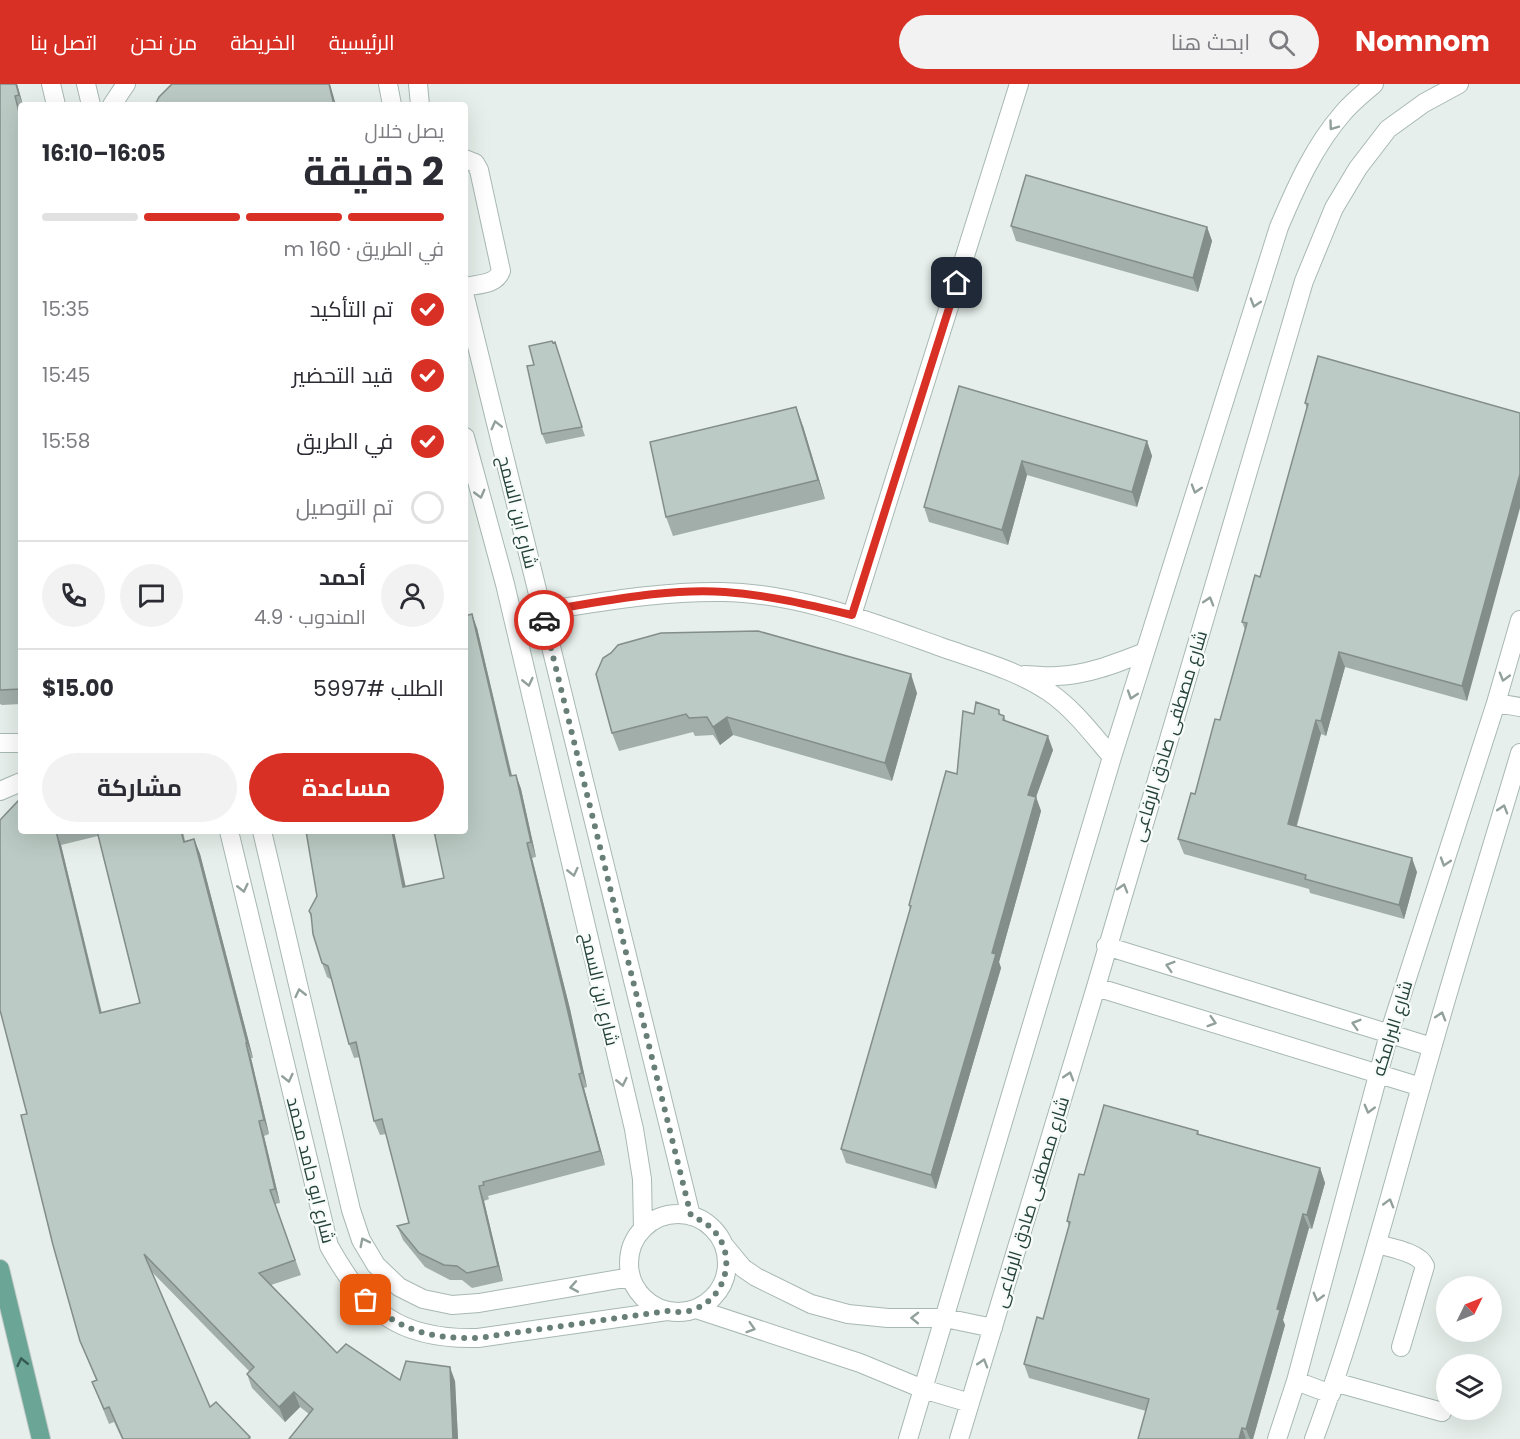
<!DOCTYPE html>
<html lang="ar">
<head>
<meta charset="utf-8">
<style>
  :root { --surface:#fff; --page:#f2f2f3; --text:#2b2b33; --muted:#7c7c81; --line:#e1e1e2; --accent:#d93025 }
  body { margin:0; font-family:Poppins,Cairo,sans-serif; background:var(--page); color:var(--text); direction:rtl; height:100vh; display:flex; flex-direction:column; font-size:22px; white-space:nowrap }
  * { box-sizing:border-box; margin:0 }
  p { font-size:20px; color:var(--muted) }
  .icon { flex:none; width:33px; height:33px; fill:none; stroke:currentColor; stroke-width:2; stroke-linecap:round; stroke-linejoin:round }
  .map { position:relative; flex:1; overflow:hidden; direction:ltr }
  .sheet { position:absolute; left:18px; top:18px; width:450px; height:732px; display:flex; flex-direction:column; background:var(--surface); border-radius:6px; box-shadow:0 6px 24px #0002; direction:rtl }
  .sheet>* { flex:none }
  .needle { width:39px; rotate:47deg }
  .controls { position:absolute; left:1436px; top:1192px; display:grid; gap:12px }
  .controls a { display:grid; place-items:center; width:66px; height:66px; border-radius:50%; background:var(--surface); box-shadow:0 6px 24px #0002; font-size:30px }
  .pin { position:absolute; display:grid; place-items:center; width:51px; height:51px; color:#fff; margin:-26px; border-radius:12px; box-shadow:0 3px 9px #0006 }
  .courier { position:absolute; display:grid; place-items:center; width:60px; height:60px; margin:-30px; border:4px solid #d93025; border-radius:50%; background:#fff; color:#222; box-shadow:0 2px 8px #0007 }
  .summary em { font-style:normal; font-weight:700 }
  .summary div { display:flex; flex-direction:column-reverse }
  .summary { display:flex; align-items:center; justify-content:space-between; height:102px; padding:0 24px }
  h1 { font-size:39px; font-weight:700; line-height:45px }
  .bar { display:grid; grid-template-columns:repeat(4,1fr); gap:9px 6px; align-content:center; height:72px; padding:0 24px }
  .bar i { height:8px; border-radius:4px; background:var(--line) }
  .bar .current { background:var(--accent) }
  .bar p { grid-column:span 4 }
  .line { display:flex; align-items:center; gap:15px; padding:0 24px; border-top:2px solid var(--line) }
  .line div { flex:1 }
  .round { display:grid; place-items:center; flex:none; width:63px; height:63px; border-radius:32px; background:var(--page) }
  ol { padding:0 24px; list-style:none }
  li { display:flex; align-items:center; gap:18px; height:66px }
  li p { margin-inline-start:auto }
  li .icon { padding:6px; border-radius:50%; background:var(--accent); color:#fff; stroke-width:4 }
  li:last-child { color:var(--muted) }
  li i { width:33px; height:33px; border:3px solid var(--line); border-radius:50% }
  .primary-button { display:flex; gap:12px; margin-top:auto; padding:12px 24px }
  .primary-button a { flex:1; height:69px; border-radius:36px; background:var(--accent); color:#fff; font-size:24px; font-weight:700; line-height:69px; text-align:center }
  .primary-button a+a { background:var(--page); color:var(--text) }
  header { display:flex; align-items:center; gap:36px; box-sizing:border-box; height:84px; padding:0 30px; background:var(--accent); color:#fff }
  header strong { font-size:28px }
  nav { display:flex; gap:33px; margin-inline-start:auto; font-size:21px }
  .search { width:420px; height:54px; background:var(--page); display:flex; align-items:center; gap:15px; box-sizing:border-box; padding:0 21px; border-radius:33px; color:var(--muted); font-size:22px }
  .map>svg:first-child { display:block }
</style>
</head>
<body>
<header>
<strong>Nomnom</strong>
<div class="search"><svg class="icon" aria-label="search" viewBox="0 0 24 24"><circle cx="10" cy="10" r="6"/><path d="M15 15l6 6"/></svg>ابحث هنا</div>
<nav><a>الرئيسية</a><a>الخريطة</a><a>من نحن</a><a>اتصل بنا</a></nav>
</header>
<div class="map">
<svg width="1520" height="1355" viewBox="0 0 1520 1355">
  <rect width="100%" height="100%" fill="#e6efeb"/>
  <g fill="none" stroke-linecap="round" stroke-linejoin="round">
    <g stroke="#a8b8b2" stroke-width="20">
      <path id="minor" d="M51,0l5,21
        M86,0l5,21
        M388,0l4,21
        M418,0l2,21
        M112,21l14,-21
        M465,75l10,4 4,7 22,101c-5,14 -23,13 -36,16
        M465,213l226,919
        M465,353l40,147 129,545 8,50 1,50
        M542,527c60,-9 119,-20 180,-19 76,1 149,30 219,55 37,13 75,23 108,45 25,17 44,43 63,65
        M852,531l167,-531
        M1024,591c11,0 22,2 33,1 31,-1 60,-13 88,-24
        M1496,619l24,4
        M0,659h21
        M0,707l21,-9
        M229,747l100,415c37,66 70,94 149,92l189,-27
        M262,747l89,379 10,30 15,25 23,22 24,12 29,6 27,-2 152,-26
        M1106,862l326,101
        M1096,903l325,100
        M629 1179a49 49 0 1 1 98 0a49 49 0 1 1-98 0Z
        M1377,1160c14,4 42,8 48,22l-24,81
        M724,1161l19,23 13,9 55,27 37,10 40,4h57l48,10
        M696,1225l164,54 63,26 47,14
        M1296,1297l35,13
        M1334,1298l108,30
        M908,1355l204,-682 167,-530c17,-40 35,-81 64,-114 9,-11 21,-20 31,-29
        M959,1355l137,-452 208,-706 30,-73 24,-40 30,-39 36,-26 35,-19
        M1277,1355l19,-58 93,-347 107,-331 24,-83
        M1314,1355c47,-127 80,-260 118,-391 28,-99 59,-197 88,-295"/>
    </g>
    <g stroke="#c2cac8" stroke-width="20">
      <path id="major" d="M0,1185l41,170"/>
    </g>
    <use href="#minor" stroke="#fff" stroke-width="18"/>
    <use href="#major" stroke="#6aa596" stroke-width="18"/>
  </g>
  <path fill="#a1aea9" fill-rule="evenodd" d="M0,0h17l6,21h-2v6h-1l1,3v590l-19,1 -2,-1z
    M1011,142l196,1 5,14 -14,51 -182,-51z
    M552,257l33,95 -39,8 -4,-10 -8,-69z
    M959,302l188,55 5,15 -15,51 -110,-32 -19,70 -79,-23 -5,-15z
    M1305,319l215,10 -53,288 -122,-34 -19,69 -5,-2 -24,92 120,46 -13,47 -94,-26 -1,-4 -125,-35 -6,-15 17,-45 25,-74 25,-90 -3,-8 18,-45 47,-168z
    M803,342l22,73 -152,37 -7,-19z
    M477,544l35,147h4l5,14 15,68 -4,1 38,151 17,78 -3,1 21,77 -117,31 1,3 -5,2 19,80 -31,7 -10,-8h-12l-25,-13 -22,-27 -6,-14 12,-3 -23,-89 -6,1 -6,-14 -14,-64 -6,1 -5,-14 -17,-64 -5,-3 -5,-14 -11,-45 -2,-7 8,-15 89,-9 38,-9z
    M596,590l321,19 -25,88 -159,-46 -13,10 -7,-10 -18,1 -2,-4 -74,19 -7,-18z
    M974,630l30,2 2,5 47,29 -17,47 5,14 -42,151 2,6 -65,221 -90,-26 -5,-14 69,-239 -1,-5 48,-131z
    M21,747h162l2,10 9,-2 6,15 53,204h-2l18,76 -5,2 16,67 -5,1 26,71 -30,10 66,68 63,27 55,1 3,58h-169l20,-25 -9,-7 -15,15 -33,-34 -5,-14 2,-3 -98,-100 59,136 40,30 1,2h-129l-8,-17 -5,2 -17,-42 4,-2 -16,-39 -53,-227zM98,752l42,167 -38,10 -41,-168z
    M1198,1047l1,3 121,34 5,15 -13,46 -3,-1 -26,92 2,5 -32,114h-115l8,-28 -117,-33 -5,-14 19,-45 26,-93 -2,-5 17,-46z"/>
  <path fill="#838d89" d="M16,0h1l6,21 -4,-10z
    M329,0h1l6,21h-2z
    M15,12l6,18v6z
    M1207,143l5,14 -14,51 -5,-14z
    M796,323l7,19 22,73 -7,-19z
    M1147,357l5,15 -15,51 -5,-15z
    M1022,377l5,14 -19,70 -6,-15z
    M1520,390v34l-53,193 -5,-15z
    M472,530l5,14 38,162 -5,-14z
    M1339,568l6,15 -19,69 -5,-15z
    M911,590l6,19 -25,88 -7,-18z
    M727,633l6,18 -13,10 -7,-18z
    M1316,636l5,14 -28,104 -5,-14z
    M1048,652l5,14 -17,47 5,14 -42,151 2,6 -65,221 -5,-14 61,-222 36,-158z
    M516,691l5,14 15,68 -5,-15z
    M56,747l5,14 44,183 -5,-15z
    M392,747h2l15,71 -6,-15z
    M194,755l6,15 53,204 -6,-15z
    M527,759l5,15 38,151 17,78 -5,-14z
    M1412,774l5,14 -13,47 -5,-14z
    M246,959l5,15 18,76 -5,-14z
    M579,990l5,14 21,77 -5,-14z
    M259,1037l5,15 16,67 -5,-14z
    M1320,1084l5,15 -13,46 -5,-14z
    M479,1102l5,15 19,80 -5,-15z
    M1303,1130l6,14 -26,92 2,5 -32,114h-3l-4,-10 31,-120z
    M450,1283l5,14 3,58h-5z
    M294,1308l6,15 -15,15 -6,-15z
    M1242,1344l4,11h-7z"/>
  <path fill="#bbcac4" stroke="#838d89" stroke-width="1.5" d="M0,0h16l3,11 -4,1 6,24v35h-1l1,4v530l-21,1z
    M172,0h157l5,21h-179l4,-8z
    M1026,91l181,52 -14,51 -182,-52z
    M552,257l1,2 2,-1 27,85 -40,7 -15,-68 7,-1 -5,-19z
    M1318,272l202,57v61l-58,212 -123,-34 -18,69 -5,-1 -28,104 124,34 -13,47 -94,-26 1,-4 -128,-36 13,-46 4,1 20,-75 5,1 27,-97 -5,-1 13,-47 5,2 48,-173 -3,-1z
    M959,302l188,55 -15,51 -110,-31 -20,69 -78,-23z
    M796,323l22,73 -152,37 -16,-75z
    M472,530l38,162 6,-1 15,67 -4,1 37,152 18,78 -3,1 21,77 -117,31 1,3 -5,1 19,80 -31,7 -10,-7 -13,-1 -25,-12 -22,-27 12,-3 -27,-104 -8,2 -18,-79 -7,2 -21,-78 -6,-3 -9,-29 -2,-20 -2,-3 8,-15 -11,-65h86l11,56 41,-9 -10,-47h31v-215z
    M758,547l153,43 -26,89 -158,-46 -14,10 -6,-10 -18,1 -3,-4 -74,19 -16,-59 7,-16 8,-5 7,-8 43,-12z
    M976,618l23,8v4l5,2 -1,4 45,16 -20,59 8,2 -44,156 4,1 -65,221 -90,-26 70,-243 -2,-1 37,-134 11,3 6,-63 11,3z
    M21,716v31h35l44,182 40,-10 -43,-172h84l3,11 10,-3 53,204h-1l18,77 -5,1 16,68 -5,1 25,70 -36,13 78,80 9,-9 54,36 6,-19 44,6 3,72h-164l24,-30 -19,-17 -15,15 -32,-33 7,-7 -110,-113 66,153 6,-5 34,35 -2,2h-125l-14,-32 -5,2 -12,-27 5,-2 -17,-39 -27,-96 -32,-130 6,-1 -27,-104v-190l18,-19z
    M1104,1021l94,26 -1,3 123,34 -13,47 -4,-1 -26,95 3,1 -34,119 -4,-1 -3,11h-101l11,-40 -125,-35 13,-47 6,2 27,-97 -3,-1 12,-47 5,1z"/>
  <defs><path id="oneway-chevron" d="M-2-3.5L2.5 0L-2 3.5" fill="none" stroke-width="1.6" stroke-linecap="round" stroke-linejoin="round" transform="scale(1.5)"/></defs>
  <g stroke="#92a09c">
    <use href="#oneway-chevron" transform="translate(1333 42) rotate(126)"/>
    <use href="#oneway-chevron" transform="translate(1255 219) rotate(107)"/>
    <use href="#oneway-chevron" transform="translate(496 341) rotate(-104)"/>
    <use href="#oneway-chevron" transform="translate(1196 405) rotate(107)"/>
    <use href="#oneway-chevron" transform="translate(480 410) rotate(75)"/>
    <use href="#oneway-chevron" transform="translate(1209 517) rotate(-73)"/>
    <use href="#oneway-chevron" transform="translate(1504 593) rotate(106)"/>
    <use href="#oneway-chevron" transform="translate(528 598) rotate(77)"/>
    <use href="#oneway-chevron" transform="translate(1132 611) rotate(108)"/>
    <use href="#oneway-chevron" transform="translate(1503 725) rotate(-73)"/>
    <use href="#oneway-chevron" transform="translate(1445 778) rotate(108)"/>
    <use href="#oneway-chevron" transform="translate(573 788) rotate(77)"/>
    <use href="#oneway-chevron" transform="translate(243 804) rotate(77)"/>
    <use href="#oneway-chevron" transform="translate(1123 804) rotate(-73)"/>
    <use href="#oneway-chevron" transform="translate(1170 882) rotate(-163)"/>
    <use href="#oneway-chevron" transform="translate(300 909) rotate(-103)"/>
    <use href="#oneway-chevron" transform="translate(1441 932) rotate(-73)"/>
    <use href="#oneway-chevron" transform="translate(1212 938) rotate(17)"/>
    <use href="#oneway-chevron" transform="translate(1356 940) rotate(-163)"/>
    <use href="#oneway-chevron" transform="translate(1069 992) rotate(-73)"/>
    <use href="#oneway-chevron" transform="translate(288 994) rotate(77)"/>
    <use href="#oneway-chevron" transform="translate(622 998) rotate(77)"/>
    <use href="#oneway-chevron" transform="translate(1369 1025) rotate(105)"/>
    <use href="#oneway-chevron" transform="translate(1389 1119) rotate(-74)"/>
    <use href="#oneway-chevron" transform="translate(364 1158) rotate(-117)"/>
    <use href="#oneway-chevron" transform="translate(574 1203) rotate(170)"/>
    <use href="#oneway-chevron" transform="translate(1318 1213) rotate(105)"/>
    <use href="#oneway-chevron" transform="translate(915 1234) rotate(-179)"/>
    <use href="#oneway-chevron" transform="translate(751 1244) rotate(17)"/>
    <use href="#oneway-chevron" transform="translate(983 1279) rotate(-73)"/>
  </g>
  <use stroke="#365b51" href="#oneway-chevron" transform="translate(22 1278) rotate(-103)"/>
  <g fill="none" stroke-linecap="round" stroke-linejoin="round">
    <path stroke="#687f78" stroke-width="6" stroke-dasharray="0 10.8" d="M366,1216c35,31 65,39 112,38l189,-27c9,1 19,2 28,-2 31,-12 42,-53 19,-78 -7,-8 -14,-11 -23,-15l-147,-596"/>
    <path stroke="#d93025" stroke-width="8" d="M544,536l-2,-9c60,-9 122,-23 183,-19 43,3 85,13 127,23l105,-332"/>
  </g>
  <g text-anchor="middle" dominant-baseline="central" stroke-width="4.5" stroke-linejoin="round" paint-order="stroke">
    <g font-size="18" fill="#24423a" stroke="#f7fbf9">
      <text transform="translate(518 428) rotate(76)">شارع ابن السمح</text>
      <text transform="translate(1169 652) rotate(-73)">شارع مصطفى صادق الرفاعى</text>
      <text transform="translate(600 905) rotate(77)">شارع ابن السمح</text>
      <text transform="translate(1392 944) rotate(-73)">شارع البرامكه</text>
      <text transform="translate(311 1086) rotate(76)">شارع ابو حامد محمد</text>
      <text transform="translate(1031 1118) rotate(-73)">شارع مصطفى صادق الرفاعى</text>
    </g>
  </g>
</svg>
<div class="controls">
<a><svg class="needle" viewBox="-14 -14 28 28"><path d="M0-13l5 13h-10z" fill="#e53935"/><path d="M0 13l5-13h-10z" fill="#7c7c81"/></svg></a>
<a><svg class="icon" aria-label="layers" viewBox="0 0 24 24"><path d="M12 4l9 5-9 5-9-5zM3 14l9 5 9-5"/></svg></a>
</div>
<div class="pin" style="left:366px;top:1216px;background:#ea580c"><svg class="icon" aria-label="bag" viewBox="0 0 24 24"><path d="M5 8h14l-1 12H6zM9 8a3 3 0 0 1 6 0"/></svg></div>
<div class="pin" style="left:957px;top:199px;background:#1f2937"><svg class="icon" aria-label="home" viewBox="0 0 24 24"><path d="M3 11l9-7 9 7M6 9v11h12V9"/></svg></div>
<div class="courier" style="left:544px;top:536px"><svg class="icon" aria-label="car" viewBox="0 0 24 24"><path d="M5 17H2v-5l4-1 3-4h7l3 4 3 1v5h-3M9 17h6M6 11h13"/><circle cx="7" cy="17" r="2"/><circle cx="17" cy="17" r="2"/></svg></div>
<section class="sheet">
<div class="summary"><div><h1>2 دقيقة</h1><p>يصل خلال</p></div><em>16:05–16:10</em></div>
<div class="bar"><i class="current"></i><i class="current"></i><i class="current"></i><i></i><p>في الطريق · 160 m</p></div>
<ol>
<li><svg class="icon" aria-label="check" viewBox="0 0 24 24"><path d="M5 12l5 5 9-10"/></svg>تم التأكيد<p>15:35</p></li>
<li><svg class="icon" aria-label="check" viewBox="0 0 24 24"><path d="M5 12l5 5 9-10"/></svg>قيد التحضير<p>15:45</p></li>
<li><svg class="icon" aria-label="check" viewBox="0 0 24 24"><path d="M5 12l5 5 9-10"/></svg>في الطريق<p>15:58</p></li>
<li><i></i>تم التوصيل</li>
</ol>
<div class="line" style="height:108px"><a class="round"><svg class="icon" aria-label="person" viewBox="0 0 24 24"><circle cx="12" cy="8" r="4"/><path d="M4 21q1-7 8-7t8 7"/></svg></a><div><b>أحمد</b><p>المندوب · 4.9</p></div><a class="round"><svg class="icon" aria-label="chat" viewBox="0 0 24 24"><path d="M4 5h16v11H9l-5 4z"/></svg></a><a class="round"><svg class="icon" aria-label="phone" viewBox="0 0 24 24"><path d="M5 4h4l2 5-3 2q2 4 5 5l2-3 5 2v4C11 20 4 13 5 4z"/></svg></a></div>
<div class="line" style="height:78px"><div>الطلب #5997</div><b>$15.00</b></div>
<div class="primary-button"><a>مساعدة</a><a>مشاركة</a></div>
</section>
</div>
</body>
</html>
